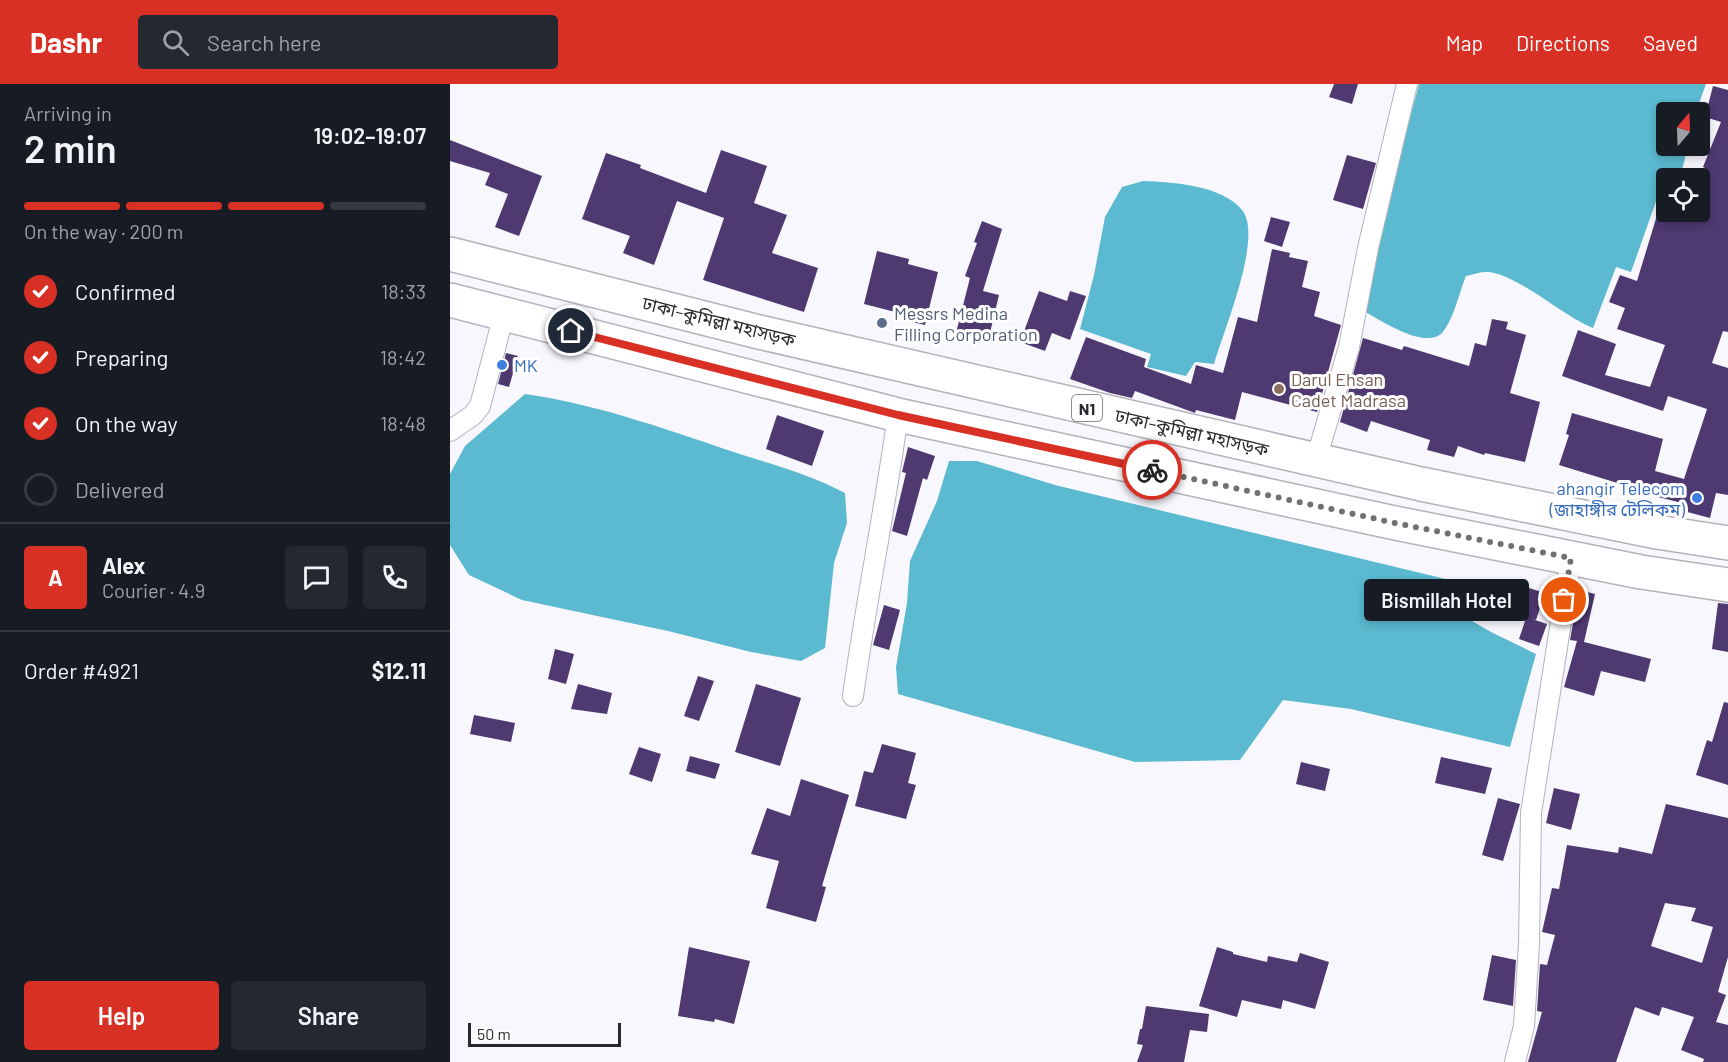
<!DOCTYPE html>
<html lang="en">
<head>
<meta charset="utf-8">
<style>
  :root { --surface:#171b24; --page:#242831; --text:#f1f3f6; --muted:#9ea1a6; --line:#363941; --accent:#d93025 }
  body { margin:0; font-family:Barlow,"Noto Sans Bengali",sans-serif; background:var(--page); color:var(--text); height:100vh; display:flex; flex-direction:column; font-size:22px; white-space:nowrap }
  * { box-sizing:border-box; margin:0 }
  p { font-size:20px; color:var(--muted) }
  .icon { flex:none; width:33px; height:33px; fill:none; stroke:currentColor; stroke-width:2; stroke-linecap:round; stroke-linejoin:round }
  .map { position:relative; flex:1; overflow:hidden }
  .details { display:flex; flex-direction:column; background:var(--surface); width:450px }
  .details>* { flex:none }
  .needle { width:39px; rotate:19deg }
  .tools { position:absolute; left:1206px; top:18px; display:grid; gap:12px }
  .tools a { display:grid; place-items:center; width:54px; height:54px; border-radius:6px; background:var(--surface); box-shadow:0 3px 9px #0003; font-size:30px }
  .scale { position:absolute; left:18px; bottom:15px; width:153px; box-sizing:border-box; padding-left:6px; border:3px solid #2a282c; border-top:0; font-size:16px; line-height:21px; white-space:nowrap; color:#2a282c; -webkit-text-stroke:4px #fff; paint-order:stroke }
  .pin { position:absolute; display:grid; place-items:center; width:51px; height:51px; color:#fff; margin:-26px; border:3px solid #fff; border-radius:50%; box-shadow:0 2px 6px #0007 }
  .courier { position:absolute; display:grid; place-items:center; width:60px; height:60px; margin:-30px; border:4px solid #d93025; border-radius:50%; background:#fff; color:#222; box-shadow:0 2px 8px #0007 }
  .bubble { position:absolute; height:42px; border-radius:6px; background:var(--surface); box-shadow:0 3px 9px #0003; font-size:20px; font-weight:600; line-height:42px; text-align:center }
  .overview em { font-style:normal; font-weight:600 }
  .overview div { display:flex; flex-direction:column-reverse }
  .overview { display:flex; align-items:center; justify-content:space-between; height:102px; padding:0 24px }
  h1 { font-size:39px; font-weight:600; line-height:45px }
  .bar { display:grid; grid-template-columns:repeat(4,1fr); gap:9px 6px; align-content:center; height:72px; padding:0 24px }
  .bar i { height:8px; border-radius:4px; background:var(--line) }
  .bar .selected { background:var(--accent) }
  .bar p { grid-column:span 4 }
  .line { display:flex; align-items:center; gap:15px; padding:0 24px; border-top:2px solid var(--line) }
  .line div { flex:1 }
  .round { display:grid; place-items:center; flex:none; width:63px; height:63px; border-radius:6px; background:var(--page) }
  ol { padding:0 24px; list-style:none }
  li { display:flex; align-items:center; gap:18px; height:66px }
  li p { margin-inline-start:auto }
  li .icon { padding:6px; border-radius:50%; background:var(--accent); color:#fff; stroke-width:4 }
  li:last-child { color:var(--muted) }
  li i { width:33px; height:33px; border:3px solid var(--line); border-radius:50% }
  .button { display:flex; gap:12px; margin-top:auto; padding:12px 24px }
  .button a { flex:1; height:69px; border-radius:6px; background:var(--accent); color:#fff; font-size:24px; font-weight:600; line-height:69px; text-align:center }
  .button a+a { background:var(--page); color:var(--text) }
  header { display:flex; align-items:center; gap:36px; box-sizing:border-box; height:84px; padding:0 30px; background:var(--accent); color:#fff }
  header strong { font-size:28px }
  nav { display:flex; gap:33px; margin-inline-start:auto; font-size:21px }
  .search { width:420px; height:54px; background:var(--page); display:flex; align-items:center; gap:15px; box-sizing:border-box; padding:0 21px; border-radius:6px; color:var(--muted); font-size:22px }
  main { display:flex; flex:1; min-height:0 }
  .map>svg:first-child { display:block }
</style>
</head>
<body>
<header>
<strong>Dashr</strong>
<div class="search"><svg class="icon" aria-label="search" viewBox="0 0 24 24"><circle cx="10" cy="10" r="6"/><path d="M15 15l6 6"/></svg>Search here</div>
<nav><a>Map</a><a>Directions</a><a>Saved</a></nav>
</header>
<main>
<section class="details">
<div class="overview"><div><h1>2 min</h1><p>Arriving in</p></div><em>19:02–19:07</em></div>
<div class="bar"><i class="selected"></i><i class="selected"></i><i class="selected"></i><i></i><p>On the way · 200 m</p></div>
<ol>
<li><svg class="icon" aria-label="check" viewBox="0 0 24 24"><path d="M5 12l5 5 9-10"/></svg>Confirmed<p>18:33</p></li>
<li><svg class="icon" aria-label="check" viewBox="0 0 24 24"><path d="M5 12l5 5 9-10"/></svg>Preparing<p>18:42</p></li>
<li><svg class="icon" aria-label="check" viewBox="0 0 24 24"><path d="M5 12l5 5 9-10"/></svg>On the way<p>18:48</p></li>
<li><i></i>Delivered</li>
</ol>
<div class="line" style="height:108px"><b class="round" style="background:var(--accent);color:#fff">A</b><div><b>Alex</b><p>Courier · 4.9</p></div><a class="round"><svg class="icon" aria-label="chat" viewBox="0 0 24 24"><path d="M4 5h16v11H9l-5 4z"/></svg></a><a class="round"><svg class="icon" aria-label="phone" viewBox="0 0 24 24"><path d="M5 4h4l2 5-3 2q2 4 5 5l2-3 5 2v4C11 20 4 13 5 4z"/></svg></a></div>
<div class="line" style="height:78px"><div>Order #4921</div><b>$12.11</b></div>
<div class="button"><a>Help</a><a>Share</a></div>
</section>
<div class="map">
<svg width="1278" height="978" viewBox="0 0 1278 978">
  <rect width="100%" height="100%" fill="#f9f7fe"/>
  <path fill="#5bb9d0" d="M969,0h287l-10,28h-30v34h22l-8,32h-14v16l-7,-1 -28,79 -15,-5 -23,61c-29,-11 -81,-58 -108,-56 -6,0 -13,3 -19,4 -7,17 -12,43 -24,57 -17,17 -62,-13 -78,-22l35,-153z
    M693,97c29,1 79,4 99,29 22,26 -19,122 -28,154l-19,-2 -9,14 -39,-9 4,-13 -71,-25 14,-54 11,-58 17,-30z
    M75,310c77,11 148,38 221,62 35,11 67,20 99,37l2,30 -13,40 -9,85 -24,13 -50,-9 -83,-21 -146,-31 -53,-25 -19,-30v-71l15,-28z
    M499,377h28l78,24 403,97 -5,28 38,22 45,22 -26,93 -159,-38 -68,-9 -43,60 -105,2 -237,-68 -2,-27 11,-64 3,-42 27,-60z"/>
  <path fill="#4e3971" fill-rule="evenodd" d="M884,0h24l-6,20 -23,-7z
    M1263,2l15,4v242l-5,-1 -11,32 16,5v127l-12,-2 -6,25 -34,-9 2,-7 -52,-13 1,-3 -68,-21 10,-30 -3,-1 6,-21 91,26 -8,32 29,8 23,-70 -39,-13 -5,15 -101,-35 16,-46 38,14 -11,31 45,12 15,-42 -48,-16 8,-21 -16,-6 11,-27 17,6 21,-69h42v-26l5,-18 -2,-1 18,-45 -16,-5z
    M0,56l92,36 -23,60 -24,-9 13,-33 -23,-9 5,-12 -40,-12z
    M271,66l46,16 -13,37 33,12 -15,38 46,15 -14,44 -101,-32 21,-62 -47,-17 -23,64 -31,-12 7,-17 -48,-17 24,-66 35,12 -1,3 66,25z
    M897,71l29,8 -13,46 -30,-9z
    M821,133l19,5 -8,25 -18,-6z
    M532,137l20,8 -19,62 16,4 -11,46 -32,-8 14,-55 -5,-2 12,-33 -3,-1z
    M822,165l18,4 -1,4 19,4 -6,26 18,5 -6,24 27,9 -24,87 -75,-20 -7,28 -39,-10 -1,3 -60,-22 -3,7 -22,-5 -40,-14 16,-42 60,22 -2,8 47,17 5,-19 27,8 15,-56 19,5z
    M427,167l32,8 -1,5 30,8 -13,53 -24,-6 2,-5 -39,-10z
    M589,207l28,10 3,-10 16,5 -16,44 -18,-7 -7,18 -25,-9z
    M1042,235l16,3 -2,7 20,6 -16,58 30,9 -15,60 -40,-9 -1,2 -26,-9 -4,11 -27,-7 3,-10 -59,-19 -4,11 -27,-10 23,-84 39,12 2,-4 65,20 6,-23 11,3z
    M56,269l12,3 -9,31 -11,-3z
    M327,331l47,16 -12,35 -46,-17z
    M458,363l27,9 -8,24 -4,-2 -16,58 -15,-5 14,-58 -4,-1z
    M1040,499l38,9 1,-4 16,5 -9,27 -4,-1 15,5 -8,22 -20,-7 7,-21 -42,-11z
    M1129,506l16,4 -11,48 67,17 -6,23 -44,-11 -7,25 -30,-9 13,-46 -7,-1z
    M1268,519l10,1v48l-16,-3z
    M434,521l16,5 -11,40 -16,-5z
    M105,565l19,5 -8,30 -18,-5z
    M248,592l16,5 -15,40 -15,-5z
    M128,600l34,9 -5,21 -36,-5z
    M306,600l45,14 -21,68 -45,-14z
    M1274,618l4,1v82l-32,-10 11,-35 5,2z
    M24,631l41,8 -4,19 -41,-8z
    M432,660l34,9 -8,30 8,2 -10,34 -51,-13 9,-35 9,2z
    M189,663l22,7 -9,28 -23,-8z
    M240,672l30,8 -5,15 -29,-8z
    M991,673l51,11 -7,26 -50,-11z
    M851,678l29,7 -5,22 -29,-7z
    M351,695l48,16 -27,91 4,1 -10,35 -50,-14 13,-47 -28,-7 16,-46 23,8z
    M1104,704l26,6 -9,36 -25,-7z
    M1048,714l22,6 -17,57 -21,-6z
    M1216,720l62,14v139l-10,35 8,3 -10,27 12,3v37h-25l1,-3 -23,-9 13,-33 -32,-10 -3,9 -24,-9 -19,55h-88l14,-50 -5,-1 3,-47 7,1 8,-30 -13,-3 10,-44 7,1 8,-44 51,8 1,-6 33,7zM1215,819l31,5 -5,13 22,6 -11,36 -51,-17z
    M239,863l61,14 -16,63 -19,-5 -1,3 -36,-6z
    M767,863l16,5v2l34,8 1,-6 29,6 3,-9 29,9 -14,47 -32,-9 -2,9 -39,-9 -5,17 -38,-11z
    M1042,871l24,5 -3,46 -30,-6z
    M696,922l63,8 -2,18 -17,-2 -6,32h-47l6,-17 -6,-1 3,-15h2z"/>
  <g fill="none" stroke-linecap="round" stroke-linejoin="round">
    <g stroke="#b4b1bb" stroke-width="22">
      <path id="street" d="M0,347l23,-16 7,-9 24,-92
        M866,376l33,-113 19,-99 39,-164
        M403,612c13,-94 32,-187 45,-281
        M1065,978l9,-36 5,-82 2,-131 40,-255"/>
    </g>
    <g stroke="#b4b1bb" stroke-width="36">
      <path id="highway" d="M0,170l309,78 662,152 236,48 71,11
        M0,216l448,115 497,108 246,49 87,13"/>
    </g>
    <use href="#street" stroke="#fff" stroke-width="20"/>
    <use href="#highway" stroke="#fff" stroke-width="33"/>
  </g>
  <g fill="none" stroke-linecap="round" stroke-linejoin="round">
    <path stroke="#727076" stroke-width="6" stroke-dasharray="0 10.8" d="M702,386l243,53 176,35 -7,42"/>
    <path stroke="#d93025" stroke-width="8" d="M121,247l327,84 254,55"/>
  </g>
  <circle fill="#5c6f8a" stroke="#fff" stroke-width="2" cx="432" cy="239" r="6"/>
  <g fill="#3f7fe0" stroke="#fff" stroke-width="2">
    <circle cx="52" cy="281" r="6"/>
    <circle cx="1247" cy="414" r="6"/>
  </g>
  <circle fill="#8d6e63" stroke="#fff" stroke-width="2" cx="829" cy="305" r="6"/>
  <g text-anchor="middle" dominant-baseline="central" stroke-width="6" stroke-linejoin="round" paint-order="stroke">
    <rect fill="#fff" stroke="#6a686b" stroke-width="1.5" x="622" y="311" width="30" height="26" rx="4.5"/>
    <g font-size="16" font-weight="bold" fill="#2a282c">
      <text x="637" y="324">N1</text>
    </g>
    <g font-size="18" fill="#4e5e75" stroke="#fff" text-anchor="start">
      <text x="444" y="229">Messrs Medina<tspan x="444" dy="21">Filling Corporation</tspan></text>
    </g>
    <g font-size="18" fill="#2a282c" stroke="#fff">
      <text transform="translate(269 237) rotate(14)">ঢাকা–কুমিল্লা মহাসড়ক</text>
      <text transform="translate(742 348) rotate(13)">ঢাকা–কুমিল্লা মহাসড়ক</text>
    </g>
    <g font-size="18" fill="#366cbe" stroke="#fff" text-anchor="start">
      <text x="64" y="281">MK</text>
      <text x="1235" y="404" text-anchor="end">ahangir Telecom<tspan x="1235" dy="21">(জাহাঙ্গীর টেলিকম)</tspan></text>
    </g>
    <g font-size="18" fill="#785e54" stroke="#fff" text-anchor="start">
      <text x="841" y="295">Darul Ehsan<tspan x="841" dy="21">Cadet Madrasa</tspan></text>
    </g>
  </g>
</svg>
<div class="tools">
<a><svg class="needle" viewBox="-14 -14 28 28"><path d="M0-13l5 13h-10z" fill="#e53935"/><path d="M0 13l5-13h-10z" fill="#9ea1a6"/></svg></a>
<a><svg class="icon" aria-label="locate" viewBox="0 0 24 24"><circle cx="12" cy="12" r="6"/><path d="M12 2v4M12 18v4M2 12h4M18 12h4"/></svg></a>
</div>
<div class="scale">50 m</div>
<div class="pin" style="left:1114px;top:516px;background:#ea580c"><svg class="icon" aria-label="bag" viewBox="0 0 24 24"><path d="M5 8h14l-1 12H6zM9 8a3 3 0 0 1 6 0"/></svg></div>
<div class="pin" style="left:121px;top:247px;background:#1f2937"><svg class="icon" aria-label="home" viewBox="0 0 24 24"><path d="M3 11l9-7 9 7M6 9v11h12V9"/></svg></div>
<div class="courier" style="left:702px;top:386px"><svg class="icon" aria-label="bike" viewBox="0 0 24 24"><circle cx="6" cy="16" r="4"/><circle cx="18" cy="16" r="4"/><path d="M6 16l4-8h5l3 8M10 8l3 8H6M13 5h3"/></svg></div>
<div class="bubble" style="left:914px;top:495px;width:165px">Bismillah Hotel</div>
</div>
</main>
</body>
</html>
